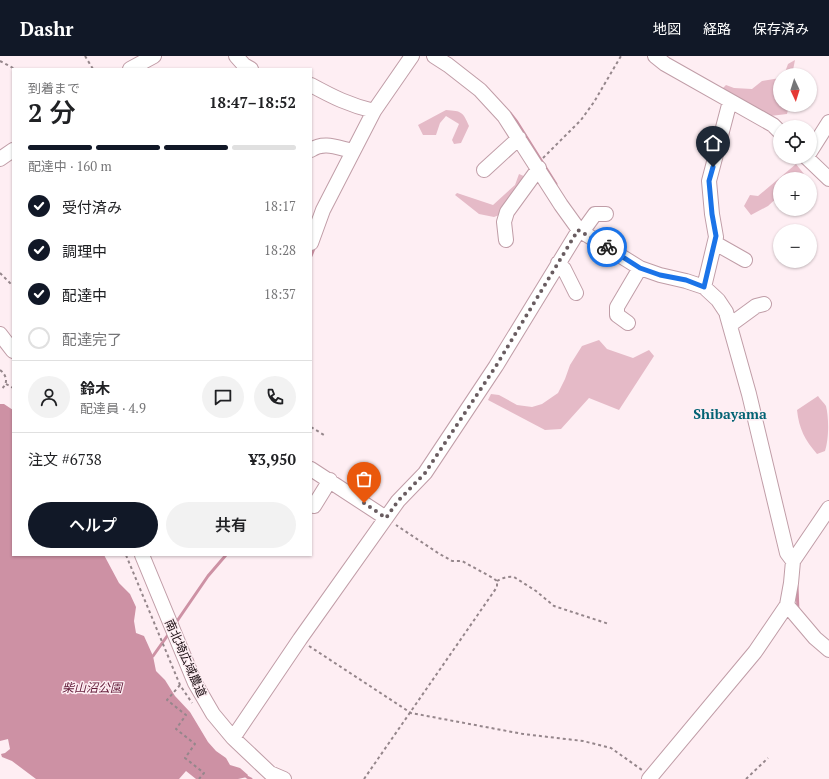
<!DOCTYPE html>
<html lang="ja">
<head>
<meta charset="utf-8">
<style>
  :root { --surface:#fff; --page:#f2f2f2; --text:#202124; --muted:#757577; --line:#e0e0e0; --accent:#111827 }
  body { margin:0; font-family:"PT Serif","Noto Sans JP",serif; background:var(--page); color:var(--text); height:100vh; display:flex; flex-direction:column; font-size:15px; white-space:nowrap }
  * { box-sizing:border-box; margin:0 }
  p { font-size:13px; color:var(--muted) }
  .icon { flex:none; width:22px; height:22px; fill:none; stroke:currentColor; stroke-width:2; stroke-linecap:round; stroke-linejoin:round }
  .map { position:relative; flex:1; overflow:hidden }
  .panel { position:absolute; left:12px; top:12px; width:300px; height:488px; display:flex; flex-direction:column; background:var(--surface); border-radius:0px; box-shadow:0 1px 3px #0004 }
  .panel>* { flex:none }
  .needle { width:26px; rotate:176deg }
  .fabs { position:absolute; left:773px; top:12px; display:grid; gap:8px }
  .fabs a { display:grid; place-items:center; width:44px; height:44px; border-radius:50%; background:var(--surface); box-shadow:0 1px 3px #0004; font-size:20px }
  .pin { position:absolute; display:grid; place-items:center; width:34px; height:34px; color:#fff; margin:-41px -17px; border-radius:50% 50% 50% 0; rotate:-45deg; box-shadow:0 0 4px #0007 }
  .pin .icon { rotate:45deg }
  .courier { position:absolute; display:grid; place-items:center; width:40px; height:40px; margin:-20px; border:3px solid #1a73e8; border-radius:50%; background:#fff; color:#222; box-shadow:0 1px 5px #0007 }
  .head em { font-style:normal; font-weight:600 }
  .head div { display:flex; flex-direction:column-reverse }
  .head { display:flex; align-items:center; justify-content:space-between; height:68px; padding:0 16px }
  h1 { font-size:26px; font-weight:600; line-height:30px }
  .bar { display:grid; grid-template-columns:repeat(4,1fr); gap:6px 4px; align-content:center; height:48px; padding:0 16px }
  .bar i { height:5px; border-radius:3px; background:var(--line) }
  .bar .current { background:var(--accent) }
  .bar p { grid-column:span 4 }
  .line { display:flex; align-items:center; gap:10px; padding:0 16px; border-top:1px solid var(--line) }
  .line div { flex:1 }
  .round { display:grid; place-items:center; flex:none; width:42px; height:42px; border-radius:21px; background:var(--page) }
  ol { padding:0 16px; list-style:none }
  li { display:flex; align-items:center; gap:12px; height:44px }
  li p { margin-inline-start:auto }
  li .icon { padding:4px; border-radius:50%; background:var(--accent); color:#fff; stroke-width:4 }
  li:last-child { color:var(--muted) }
  li i { width:22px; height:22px; border:2px solid var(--line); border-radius:50% }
  .action { display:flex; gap:8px; margin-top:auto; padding:8px 16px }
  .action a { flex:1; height:46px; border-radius:24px; background:var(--accent); color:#fff; font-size:16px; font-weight:600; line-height:46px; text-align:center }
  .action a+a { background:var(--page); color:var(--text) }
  header { display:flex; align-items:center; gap:24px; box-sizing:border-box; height:56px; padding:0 20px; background:var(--accent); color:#fff }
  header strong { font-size:19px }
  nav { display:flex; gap:22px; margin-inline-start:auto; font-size:14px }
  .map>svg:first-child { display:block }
</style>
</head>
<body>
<header>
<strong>Dashr</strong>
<nav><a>地図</a><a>経路</a><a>保存済み</a></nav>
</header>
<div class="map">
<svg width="829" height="723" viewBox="0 0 829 723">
  <rect width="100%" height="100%" fill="#feeef3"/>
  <path fill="#e5bac7" d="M795,4l-3,15h-8l4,-11z
    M780,22v27h9l-2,9 -17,2 -48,-27 4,-4 8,3 18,1 10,-8z
    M446,54c16,1 17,2 23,16l-8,17 -7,1 -2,-4 7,-16 -13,-8 -6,7 -4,12h-13l-5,-10z
    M796,108l8,10 -5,5h-19v16l-12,11 -17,9 -7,-9 6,-11 8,1z
    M519,118l7,3 -24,37 -8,3 -15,-3 -24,-19 2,-2 36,12 22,-20z
    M599,284l8,9 26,9 16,-8 5,6 -35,54 -30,-12 -28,31 -16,1 -57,-30 3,-6 8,1 18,10 15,2 10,-3 16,-11 7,-14 5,-14 12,-19z
    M818,340c2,3 6,7 8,10 3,12 3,33 -1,45l-8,3c-12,-14 -18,-25 -20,-44z"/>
  <path fill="#cd91a4" d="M0,348h4l9,6v145h91l15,28 11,11 6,13 -2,14 2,12 8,3 9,20 3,15 9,9 10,16 15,16 18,30 8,9 10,7 4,7 10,3 8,7 -1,2 -9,2h-42l-10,-8 -7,8h-143l-24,-18 -10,-4 -1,-3 4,-1 5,-4 -2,-10 -8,2z"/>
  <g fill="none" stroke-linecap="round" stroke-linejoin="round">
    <path stroke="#cd91a4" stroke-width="3" d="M510,57l7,9 39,62
      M311,200l4,-10
      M797,530l1,25
      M175,568l33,-48 18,-21
      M153,600l17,-24
      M247,721l4,2"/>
    <g stroke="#c09da7" stroke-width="16">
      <path id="minor" d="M236,0l8,9 7,4
        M434,0l14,9 32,25 24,26 57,89 18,25 61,38 20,7 26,6 18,6 14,13 8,12 23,82 38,159 6,8
        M655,0l10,8 108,61 7,7
        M130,13l24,-13
        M311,29c22,12 38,20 63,26
        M311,94c13,-9 27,-2 42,1
        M810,96l19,-30
        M806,101l23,22
        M0,103l13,-9
        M484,114l35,-32
        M582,176l13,-18h11
        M506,184l-2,-18 3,-10 32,-44
        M311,187l12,-33 51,-99 38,-55
        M715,187l30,17
        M558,207l6,6 12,24
        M704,231l12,-50 -4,-23 -3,-33 21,-80
        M628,267l-11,-8v-8l23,-39
        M730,269l26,-19 8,-2
        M0,278l13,17
        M311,413l75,49
        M314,450l16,-26
        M142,499l53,128 18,31 20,24 37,35 14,6
        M787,549l28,33 14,12
        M233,682l67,-99 98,-138 27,-28 71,-107 83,-136
        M649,723l106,-127 32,-47 4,-22 2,-22 36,-53"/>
    </g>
    <path stroke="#95868b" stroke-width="2" stroke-dasharray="3 3" stroke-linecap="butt" d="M85,0l8,13
      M0,5l15,8
      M543,102l38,-38 13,-18 27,-46
      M0,217l13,13
      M0,314c8,6 8,15 0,20
      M6,328l7,4
      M311,371l13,8
      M126,499l54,130 12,18
      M497,525c5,-3 11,-5 17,-4l22,14 18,15 55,18
      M309,590l102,67 112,21 60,7 28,7 31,22
      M180,629l-13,15 19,15 -10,14 19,15 -10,14 19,15 -5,6
      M364,723l133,-192v-6l-4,-3 -31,-17h-10l-14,-8 -42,-28
      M746,723l22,-21"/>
    <use href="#minor" stroke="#fff" stroke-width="14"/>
  </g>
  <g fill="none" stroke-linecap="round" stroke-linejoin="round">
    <path stroke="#695c60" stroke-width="4" stroke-dasharray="0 7.2" d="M364,447l22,15 12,-17 27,-28 71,-107 82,-136 29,17"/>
    <path stroke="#1a73e8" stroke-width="5" d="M607,191l33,21 20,7 26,5 18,7 12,-51 -4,-22 -3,-33 4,-14"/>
  </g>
  <g text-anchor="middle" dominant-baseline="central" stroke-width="3" stroke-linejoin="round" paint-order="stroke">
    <g font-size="12" fill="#190d11" stroke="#feeef3">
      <text transform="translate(186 602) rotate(66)">南北埼広域農道</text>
    </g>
    <g font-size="12" font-style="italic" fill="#601836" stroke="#feeef3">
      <text x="92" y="631">柴山沼公園</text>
    </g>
    <g font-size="14" font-weight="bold" fill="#026273" stroke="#feeef3">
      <text x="730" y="357">Shibayama</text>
    </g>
  </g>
</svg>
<div class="fabs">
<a><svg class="needle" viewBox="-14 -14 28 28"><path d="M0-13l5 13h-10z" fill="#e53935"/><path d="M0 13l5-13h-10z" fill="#757577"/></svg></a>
<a><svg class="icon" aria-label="locate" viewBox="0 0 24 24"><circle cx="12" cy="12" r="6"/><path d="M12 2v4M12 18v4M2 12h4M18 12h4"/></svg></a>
<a>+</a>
<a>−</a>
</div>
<div class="pin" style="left:364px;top:447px;background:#ea580c"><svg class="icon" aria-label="bag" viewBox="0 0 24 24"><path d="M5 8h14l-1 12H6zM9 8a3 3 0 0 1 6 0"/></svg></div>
<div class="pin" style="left:713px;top:111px;background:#1f2937"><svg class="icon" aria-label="home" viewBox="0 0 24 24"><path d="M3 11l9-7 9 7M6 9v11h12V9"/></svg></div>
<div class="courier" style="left:607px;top:191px"><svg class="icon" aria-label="bike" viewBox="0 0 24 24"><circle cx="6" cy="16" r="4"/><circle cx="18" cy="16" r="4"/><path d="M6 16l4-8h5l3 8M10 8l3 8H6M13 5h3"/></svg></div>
<section class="panel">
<div class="head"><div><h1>2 分</h1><p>到着まで</p></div><em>18:47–18:52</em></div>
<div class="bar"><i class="current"></i><i class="current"></i><i class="current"></i><i></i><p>配達中 · 160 m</p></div>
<ol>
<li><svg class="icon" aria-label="check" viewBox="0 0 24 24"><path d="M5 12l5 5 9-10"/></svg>受付済み<p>18:17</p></li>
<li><svg class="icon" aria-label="check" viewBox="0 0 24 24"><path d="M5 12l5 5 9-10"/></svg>調理中<p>18:28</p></li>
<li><svg class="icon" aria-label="check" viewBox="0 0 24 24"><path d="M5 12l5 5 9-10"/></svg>配達中<p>18:37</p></li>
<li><i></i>配達完了</li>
</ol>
<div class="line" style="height:72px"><a class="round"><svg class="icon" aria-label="person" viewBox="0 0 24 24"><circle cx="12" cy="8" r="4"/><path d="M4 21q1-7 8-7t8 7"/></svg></a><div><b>鈴木</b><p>配達員 · 4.9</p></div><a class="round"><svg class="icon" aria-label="chat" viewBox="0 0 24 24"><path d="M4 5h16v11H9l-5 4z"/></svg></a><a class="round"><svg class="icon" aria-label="phone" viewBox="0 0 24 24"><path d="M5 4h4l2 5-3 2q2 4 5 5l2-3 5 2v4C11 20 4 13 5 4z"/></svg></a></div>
<div class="line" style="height:52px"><div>注文 #6738</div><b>¥3,950</b></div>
<div class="action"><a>ヘルプ</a><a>共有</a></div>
</section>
</div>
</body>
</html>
